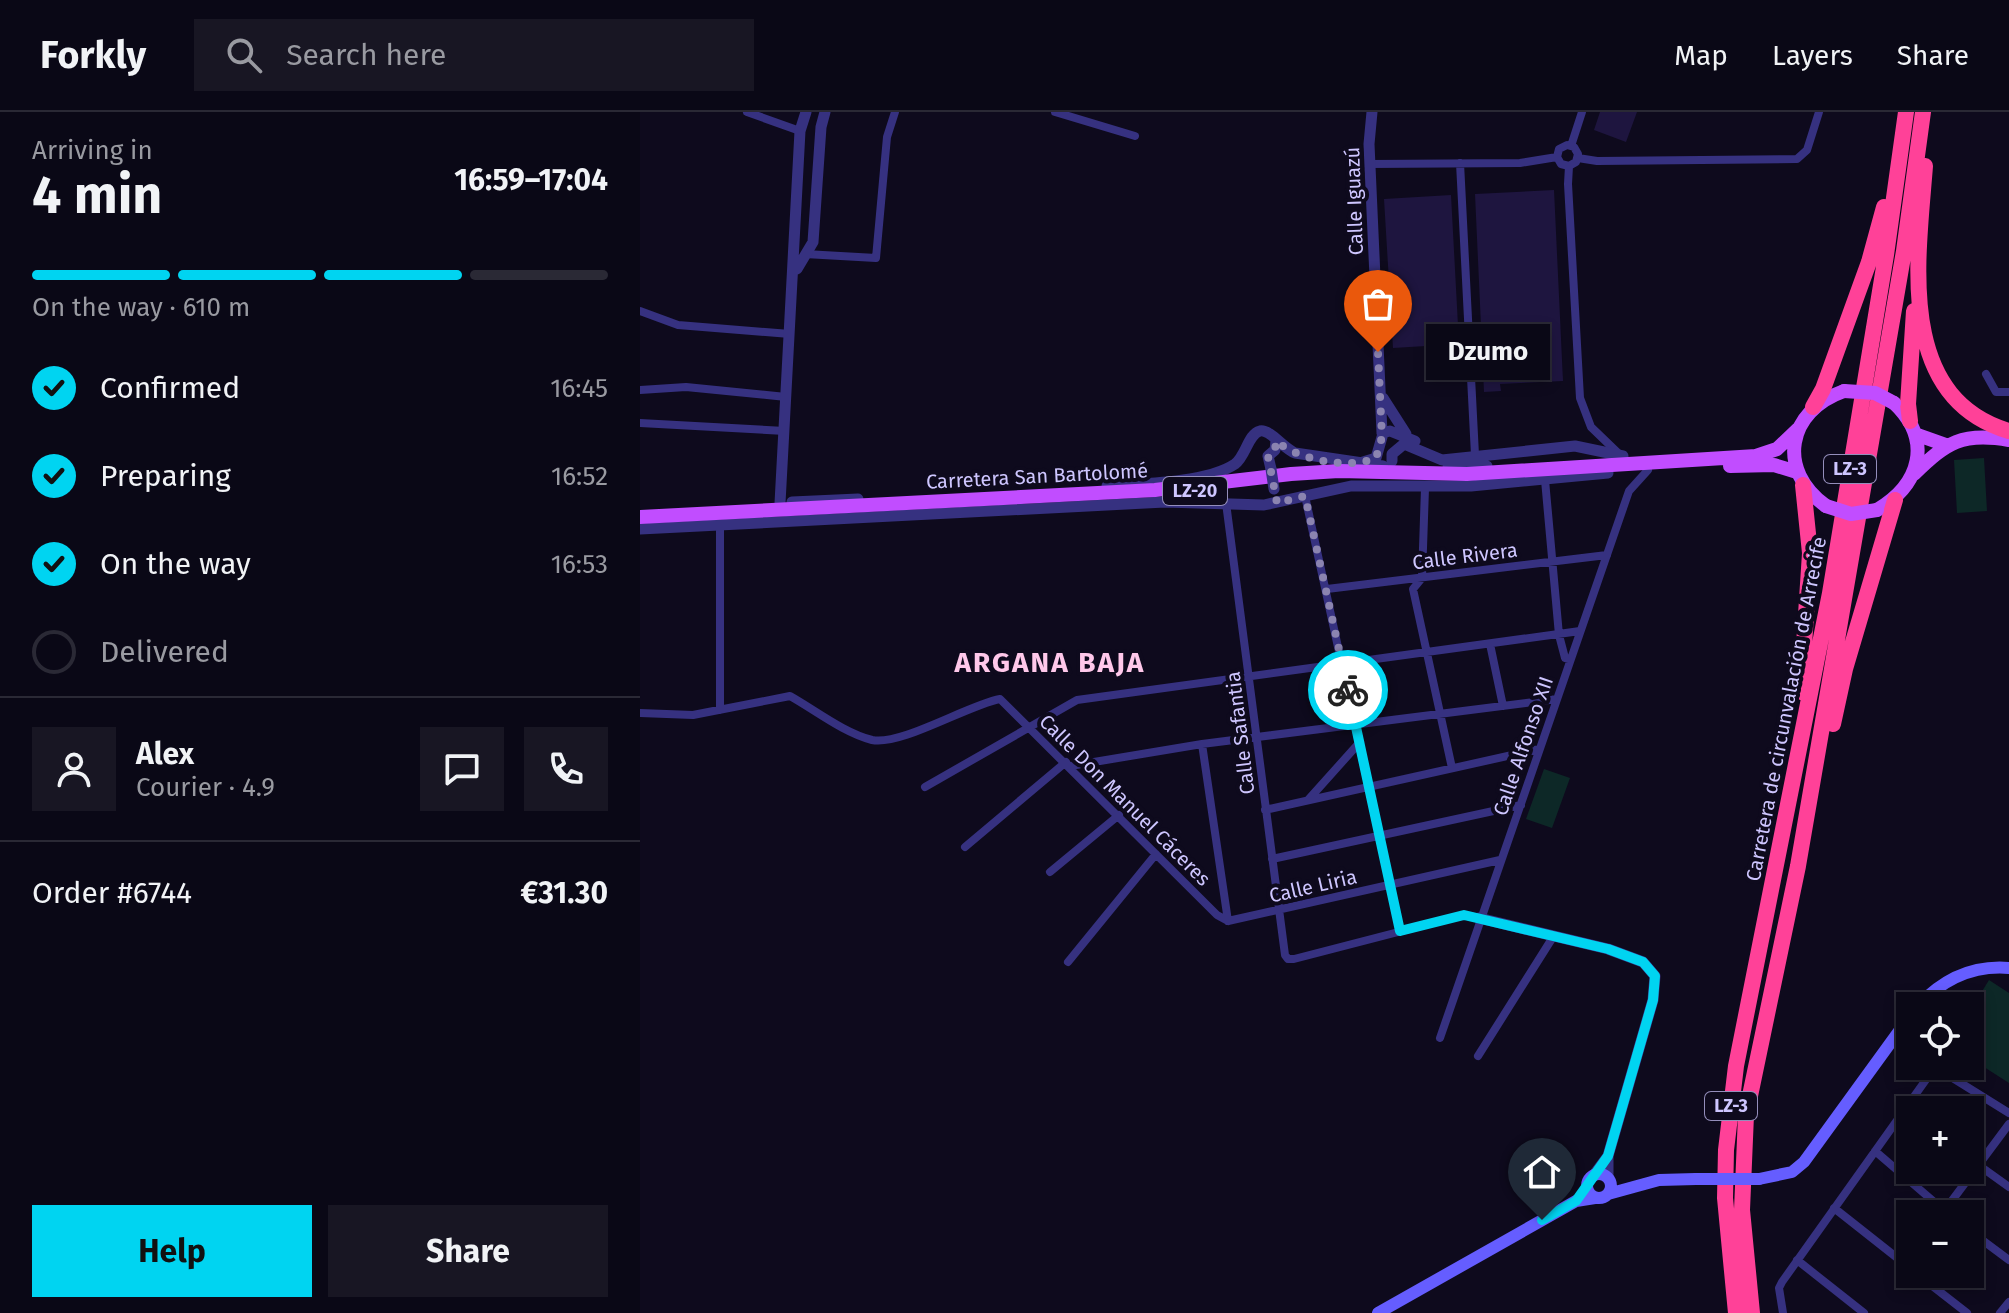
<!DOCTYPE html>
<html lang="en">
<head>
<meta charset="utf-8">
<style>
  :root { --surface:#0a0816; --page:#181623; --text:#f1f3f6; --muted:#999aa1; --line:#2a2935; --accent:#00d4f1 }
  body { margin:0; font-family:"Fira Sans",sans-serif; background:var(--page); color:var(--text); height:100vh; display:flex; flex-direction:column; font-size:30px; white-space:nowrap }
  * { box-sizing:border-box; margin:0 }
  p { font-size:26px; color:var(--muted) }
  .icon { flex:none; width:44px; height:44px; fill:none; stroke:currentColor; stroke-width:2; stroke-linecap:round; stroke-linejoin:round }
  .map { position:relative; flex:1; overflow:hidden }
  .sheet { display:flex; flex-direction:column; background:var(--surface); width:640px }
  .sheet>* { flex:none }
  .tools { position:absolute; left:1256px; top:880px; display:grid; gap:16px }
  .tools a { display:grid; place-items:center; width:88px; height:88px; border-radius:0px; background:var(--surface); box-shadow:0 4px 12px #0003,0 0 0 2px var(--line); font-size:40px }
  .pin { position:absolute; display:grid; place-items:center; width:68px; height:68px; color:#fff; margin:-82px -34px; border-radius:50% 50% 50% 0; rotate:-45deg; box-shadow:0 0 8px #0007 }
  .pin .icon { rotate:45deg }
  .courier { position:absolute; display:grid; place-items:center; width:80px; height:80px; margin:-40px; border:6px solid #00d4f1; border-radius:50%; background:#fff; color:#222; box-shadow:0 2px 10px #0007 }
  .bubble { position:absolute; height:56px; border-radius:0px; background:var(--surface); box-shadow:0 4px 12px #0003,0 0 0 2px var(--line); font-size:26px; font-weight:700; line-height:56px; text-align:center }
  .overview em { font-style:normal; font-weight:700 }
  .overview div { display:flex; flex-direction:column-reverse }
  .overview { display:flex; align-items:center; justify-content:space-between; height:136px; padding:0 32px }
  h1 { font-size:52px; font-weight:700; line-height:60px }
  .bar { display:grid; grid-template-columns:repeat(4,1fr); gap:12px 8px; align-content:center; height:96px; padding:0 32px }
  .bar i { height:10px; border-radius:6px; background:var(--line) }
  .bar .active { background:var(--accent) }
  .bar p { grid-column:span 4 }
  .line { display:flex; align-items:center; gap:20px; padding:0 32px; border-top:2px solid var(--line) }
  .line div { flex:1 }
  .round { display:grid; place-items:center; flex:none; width:84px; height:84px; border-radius:0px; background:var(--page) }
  ol { padding:0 32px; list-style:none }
  li { display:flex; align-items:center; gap:24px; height:88px }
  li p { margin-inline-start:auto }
  li .icon { padding:8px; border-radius:50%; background:var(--accent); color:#111; stroke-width:4 }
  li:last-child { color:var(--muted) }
  li i { width:44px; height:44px; border:4px solid var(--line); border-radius:50% }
  .cta { display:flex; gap:16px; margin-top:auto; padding:16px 32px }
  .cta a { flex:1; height:92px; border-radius:0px; background:var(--accent); color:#111; font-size:32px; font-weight:700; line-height:92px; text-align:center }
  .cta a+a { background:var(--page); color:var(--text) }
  header { display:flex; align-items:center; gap:48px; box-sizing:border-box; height:112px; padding:0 40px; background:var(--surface); border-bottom:2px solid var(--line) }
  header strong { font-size:38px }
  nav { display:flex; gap:44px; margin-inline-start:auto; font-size:28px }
  .search { width:560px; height:72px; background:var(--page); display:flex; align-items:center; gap:20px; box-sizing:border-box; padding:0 28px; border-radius:0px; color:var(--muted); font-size:30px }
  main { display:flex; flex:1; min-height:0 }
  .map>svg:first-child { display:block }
</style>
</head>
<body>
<header>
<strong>Forkly</strong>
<div class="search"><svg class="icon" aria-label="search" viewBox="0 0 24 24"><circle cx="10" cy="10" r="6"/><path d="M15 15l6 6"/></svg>Search here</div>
<nav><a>Map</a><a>Layers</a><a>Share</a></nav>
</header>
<main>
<section class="sheet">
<div class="overview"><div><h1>4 min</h1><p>Arriving in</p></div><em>16:59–17:04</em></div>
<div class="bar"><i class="active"></i><i class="active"></i><i class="active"></i><i></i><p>On the way · 610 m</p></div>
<ol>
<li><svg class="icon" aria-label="check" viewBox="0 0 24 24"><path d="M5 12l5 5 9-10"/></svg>Confirmed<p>16:45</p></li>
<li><svg class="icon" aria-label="check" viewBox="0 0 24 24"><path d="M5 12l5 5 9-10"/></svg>Preparing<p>16:52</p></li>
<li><svg class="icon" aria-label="check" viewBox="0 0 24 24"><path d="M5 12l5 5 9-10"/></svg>On the way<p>16:53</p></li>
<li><i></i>Delivered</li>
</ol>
<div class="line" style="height:144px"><a class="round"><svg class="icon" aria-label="person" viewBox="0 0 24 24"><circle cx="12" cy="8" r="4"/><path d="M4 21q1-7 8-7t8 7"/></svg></a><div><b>Alex</b><p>Courier · 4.9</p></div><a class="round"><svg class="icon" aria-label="chat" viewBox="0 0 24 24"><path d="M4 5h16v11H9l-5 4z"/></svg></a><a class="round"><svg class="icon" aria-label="phone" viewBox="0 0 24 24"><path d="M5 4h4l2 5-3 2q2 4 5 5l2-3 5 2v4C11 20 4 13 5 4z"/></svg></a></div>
<div class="line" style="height:104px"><div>Order #6744</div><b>€31.30</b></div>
<div class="cta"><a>Help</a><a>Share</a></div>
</section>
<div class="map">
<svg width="1369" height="1201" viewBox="0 0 1369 1201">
  <rect width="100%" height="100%" fill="#0e0a1d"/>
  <path fill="#0d2827" d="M1344,346l3,53 -30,2 -3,-53z
    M904,657l26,9 -18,50 -26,-9z
    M1349,868l20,13v90l-39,-25v-47z"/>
  <path fill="#1e153f" d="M960,0h37l-11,30 -32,-12z
    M914,78l9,191 -63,3 1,7 -17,1 -9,-198z
    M811,83l8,149 -66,4 -9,-149z"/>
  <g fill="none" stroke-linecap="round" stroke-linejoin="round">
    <path stroke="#363180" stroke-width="8" d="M107,0l53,19
      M415,0l80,24
      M931,34l11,-34
      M938,46l19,3 200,-2 10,-9 12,-38
      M820,51l15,292
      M730,52l150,-1 37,-6
      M929,54l-8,-2 -4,-7 2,-8 8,-4 7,2 4,7 -2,8 -7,4 -1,18 12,214 11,29 27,26
      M165,142l71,4 11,-121 8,-25
      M0,199l38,14 112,9
      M1346,262l10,18h13
      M0,278l46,-3 100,10
      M0,311l145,8
      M905,368l14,155 6,23 5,1
      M785,376l-3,90 -9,11 39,179
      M665,384l95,435
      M586,391l59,452 3,4h6l170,-44 15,3
      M80,413v185
      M687,477l280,-34
      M850,532l13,62
      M0,601l53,2 97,-19c25,14 54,37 82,44 29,6 96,-35 128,-41l217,216 11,6
      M562,632l26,177
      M430,654l132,-22 355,-45
      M285,675l152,-87 503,-69
      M668,688l52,-58
      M625,698l274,-61
      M325,735l101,-85
      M632,747l249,-54
      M410,760l69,-57
      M588,809l272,-61
      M428,850l88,-108
      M800,926l189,-547 19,-21
      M838,944l75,-119
      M1235,1039l72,62
      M1330,1047l39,28
      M1194,1096l76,60
      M1302,1102l67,-90
      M1330,1119l39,29
      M1157,1148l67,53
      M1277,1162l50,39
      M1143,1201l-4,-25 3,-6 153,-215 74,46
      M1360,1201l9,-11"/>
    <path stroke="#363180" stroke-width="11" d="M732,0l-3,32 13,289
      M157,157l16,-27 8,-115 4,-15
      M743,286l23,36
      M742,321l8,-2 25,10
      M752,349v-7l12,-10 38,16 133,-14 48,10
      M723,350l13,-4 6,-21
      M808,355l39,-1
      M631,357l-3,-13 7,-6 1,-9
      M467,374c34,-2 100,-3 128,-22 11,-8 13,-30 25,-33 10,-2 23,17 35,22l88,13
      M152,390l66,-3
      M140,391l20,-372 6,-19
      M0,417l525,-27 99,3 87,-19h120l137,-13
      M839,806l129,31 35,13 12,14 -2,24 -45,156v21
      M953,1064l15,-20"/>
    <path stroke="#655dff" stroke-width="12" d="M1278,894c25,-27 54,-41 91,-38
      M947 1074a12 12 0 1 1 24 0a12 12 0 1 1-24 0Z
      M1119,1067l33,-7 12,-10 106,-146
      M968,1082l51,-14 37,-1
      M738,1201l198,-112 19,-3"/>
    <path stroke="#c14dff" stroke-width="14" d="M1275,322l31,11
      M1090,354l44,-1 23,7
      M1274,362c33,-32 48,-42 95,-34
      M1186,394c-50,-36 -39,-95 18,-115
      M1237,398c44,-26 56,-70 17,-107
      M0,405l515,-27 136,-16 48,-3 128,3 289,-18 21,-7 21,-20"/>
    <path stroke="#ff4198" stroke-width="16" d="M1285,54c-7,93 -30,231 84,265
      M1173,295l10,-18 46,-127 15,-55
      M1270,309l-2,-17 6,-93
      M1161,580l9,-139 -7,-68
      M1193,612l12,-55 50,-169
      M1096,1201l-11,-115 1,-48 10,-84 94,-473 56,-338 20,-143
      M1112,1201l-10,-103 4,-95 52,-249 106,-615 19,-139"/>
    <path stroke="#363180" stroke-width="11" d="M631,357l3,20"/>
    <path stroke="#655dff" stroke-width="12" d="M1056,1067h63"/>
    <path stroke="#c14dff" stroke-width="14" d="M1204,279l31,2 19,10
      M1186,394l25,8 26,-4"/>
  </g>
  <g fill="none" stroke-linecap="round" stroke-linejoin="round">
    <path stroke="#8b84b0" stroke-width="8" stroke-dasharray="0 14.4" d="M708,578l-43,-194 -28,7 -9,-47 7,-6 1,-9c23,19 72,29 100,17l6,-21 -4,-85"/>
    <path stroke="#00d4f1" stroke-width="10" d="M708,578l52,241 64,-16 144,34 35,13 12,14 -2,24 -45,156 -32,45 -34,19"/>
  </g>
  <g text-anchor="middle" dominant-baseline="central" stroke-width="8" stroke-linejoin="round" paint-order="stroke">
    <g fill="#0e0a1d" stroke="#948ebb" stroke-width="2">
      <rect x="1184" y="343" width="52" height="28" rx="6"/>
      <rect x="523" y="365" width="64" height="28" rx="6"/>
      <rect x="1065" y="980" width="52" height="28" rx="6"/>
    </g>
    <g font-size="18" font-weight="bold" fill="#cec6ff">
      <text x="1210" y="357">LZ-3</text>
      <text x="555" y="379">LZ-20</text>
      <text x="1091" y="994">LZ-3</text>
    </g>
    <g font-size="20" fill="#cec6ff" stroke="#0e0a1d">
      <text transform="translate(714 89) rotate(-92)">Calle Iguazú</text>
      <text transform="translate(397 364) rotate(-3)">Carretera San Bartolomé</text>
      <text transform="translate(825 444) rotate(-7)">Calle Rivera</text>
      <text transform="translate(1146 597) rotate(-79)">Carretera de circunvalación de Arrecife</text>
      <text transform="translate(600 621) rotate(-97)">Calle Safantia</text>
      <text transform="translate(883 634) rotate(-71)">Calle Alfonso XII</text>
      <text transform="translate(485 688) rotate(45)">Calle Don Manuel Cáceres</text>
      <text transform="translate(673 774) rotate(-13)">Calle Liria</text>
    </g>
    <g font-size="28" font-weight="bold" letter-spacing="2" fill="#ffc8ea" stroke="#0e0a1d">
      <text x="410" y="550">ARGANA BAJA</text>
    </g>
  </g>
</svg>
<div class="tools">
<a><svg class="icon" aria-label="locate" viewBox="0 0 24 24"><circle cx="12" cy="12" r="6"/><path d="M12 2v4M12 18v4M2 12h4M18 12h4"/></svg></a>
<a>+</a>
<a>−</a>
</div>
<div class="pin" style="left:738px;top:240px;background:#ea580c"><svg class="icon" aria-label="bag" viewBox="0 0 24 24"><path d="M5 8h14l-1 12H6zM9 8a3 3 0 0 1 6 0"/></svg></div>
<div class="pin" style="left:902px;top:1108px;background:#1f2937"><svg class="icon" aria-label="home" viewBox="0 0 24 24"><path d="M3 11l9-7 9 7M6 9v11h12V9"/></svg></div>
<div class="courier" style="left:708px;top:578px"><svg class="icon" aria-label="bike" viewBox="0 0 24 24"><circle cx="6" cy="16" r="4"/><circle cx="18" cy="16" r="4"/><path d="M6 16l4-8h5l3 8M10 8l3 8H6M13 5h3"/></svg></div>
<div class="bubble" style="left:786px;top:212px;width:124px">Dzumo</div>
</div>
</main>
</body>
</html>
